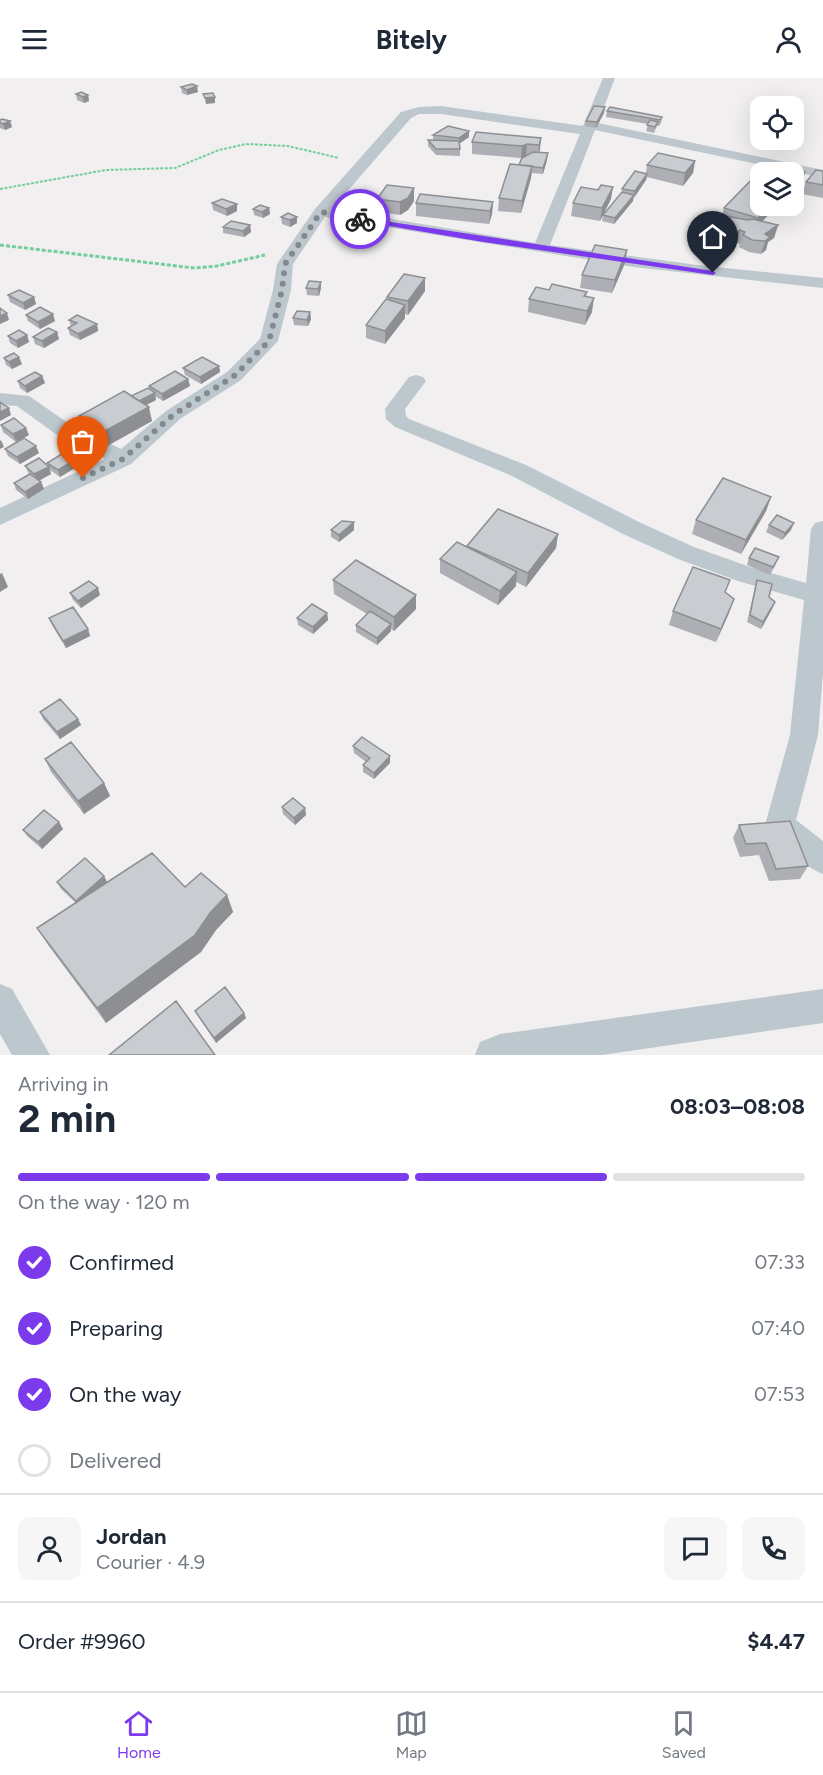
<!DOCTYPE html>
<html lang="en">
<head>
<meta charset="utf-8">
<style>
  :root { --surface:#fff; --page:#f6f6f7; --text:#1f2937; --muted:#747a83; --line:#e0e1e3; --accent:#7c3aed }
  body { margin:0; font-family:Figtree,sans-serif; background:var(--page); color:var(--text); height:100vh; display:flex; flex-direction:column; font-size:22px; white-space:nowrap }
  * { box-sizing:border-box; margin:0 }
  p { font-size:20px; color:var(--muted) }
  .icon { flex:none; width:33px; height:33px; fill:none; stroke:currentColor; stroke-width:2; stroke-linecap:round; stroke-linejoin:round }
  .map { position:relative; height:977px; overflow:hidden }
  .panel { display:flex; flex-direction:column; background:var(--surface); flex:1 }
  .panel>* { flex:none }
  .buttons { position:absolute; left:750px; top:18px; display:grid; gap:12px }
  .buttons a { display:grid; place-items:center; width:54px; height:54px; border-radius:12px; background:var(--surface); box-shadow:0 6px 24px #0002; font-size:30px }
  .pin { position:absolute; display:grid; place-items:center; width:51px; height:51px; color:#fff; margin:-62px -26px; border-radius:50% 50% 50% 0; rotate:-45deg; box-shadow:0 0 6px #0007 }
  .pin .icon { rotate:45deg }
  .courier { position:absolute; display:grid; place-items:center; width:60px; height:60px; margin:-30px; border:4px solid #7c3aed; border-radius:50%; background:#fff; color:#222; box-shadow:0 2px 8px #0007 }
  .summary em { font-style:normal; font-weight:700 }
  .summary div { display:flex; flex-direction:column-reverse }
  .summary { display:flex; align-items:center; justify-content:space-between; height:102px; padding:0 18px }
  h1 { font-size:39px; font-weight:700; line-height:45px }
  .bar { display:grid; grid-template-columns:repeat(4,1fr); gap:9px 6px; align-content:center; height:72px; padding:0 18px }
  .bar i { height:8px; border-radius:4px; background:var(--line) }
  .bar .selected { background:var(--accent) }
  .bar p { grid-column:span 4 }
  .line { display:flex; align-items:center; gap:15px; padding:0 18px; border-top:2px solid var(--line) }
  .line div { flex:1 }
  .round { display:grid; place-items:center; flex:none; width:63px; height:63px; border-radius:12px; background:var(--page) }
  ol { padding:0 18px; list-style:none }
  li { display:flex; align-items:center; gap:18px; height:66px }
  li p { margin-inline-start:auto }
  li .icon { padding:6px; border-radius:50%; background:var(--accent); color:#fff; stroke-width:4 }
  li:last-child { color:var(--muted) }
  li i { width:33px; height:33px; border:3px solid var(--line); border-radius:50% }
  header { display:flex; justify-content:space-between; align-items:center; height:78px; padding:0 18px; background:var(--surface); font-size:27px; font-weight:700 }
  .dock { display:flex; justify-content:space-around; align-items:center; height:84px; border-top:2px solid var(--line); background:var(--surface); font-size:16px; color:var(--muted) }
  .dock a { display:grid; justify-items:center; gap:3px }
  .dock .selected { color:var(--accent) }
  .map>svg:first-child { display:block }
</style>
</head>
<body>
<header><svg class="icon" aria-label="menu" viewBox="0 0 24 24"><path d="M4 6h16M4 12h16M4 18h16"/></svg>Bitely<svg class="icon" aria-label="person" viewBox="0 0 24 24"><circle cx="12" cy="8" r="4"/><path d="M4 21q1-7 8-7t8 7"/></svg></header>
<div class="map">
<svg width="823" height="977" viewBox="0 0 823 977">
  <rect width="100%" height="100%" fill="#f1efef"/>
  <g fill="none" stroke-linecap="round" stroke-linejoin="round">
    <path stroke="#75cd9c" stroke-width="2" stroke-dasharray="3 1.5" stroke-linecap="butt" d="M0,111l106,-19 69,-2 44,-18 27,-6 42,2 51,12"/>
    <path stroke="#75cd9c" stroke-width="3" stroke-dasharray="4 2" stroke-linecap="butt" d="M0,167l194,23 23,-2 48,-11"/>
    <path fill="#bdc7ce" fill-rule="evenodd" d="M603,0h12l-17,45 225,47v8l-228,-48 -45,115 147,20 126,13v10l-189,-21 -309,-50 -32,47 -2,26 -13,51 -37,39 -61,39 -49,45 -131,61v-17l105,-49 -48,-24 -40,-29 -17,-1v-12l29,3 42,29 50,24 45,-38 61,-39 33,-33 13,-49 4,-26 38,-55 86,-97 18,-5 22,-1 142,20zM419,36h22l139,20 -45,109 -203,-34 79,-91z
      M416,297l7,2 3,4 -21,28 1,7 3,3 117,46 113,57 55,25 59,21 53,15 5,-54 4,-6 8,-2v152l-5,62 -22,85 27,21v33c-18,-7 -50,-32 -58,-49l25,-90 14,-135 -66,-19 -60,-22 -55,-25 -113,-59 -115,-48 -9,-8 -1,-10 24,-32z
      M0,906l12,5 38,66h-38l-12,-21z
      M823,911v34l-221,32h-127l5,-13 20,-8z"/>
  </g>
  <path fill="#adafb4" d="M181,9l17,5 -11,3 -5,-2z
    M76,16l12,1 1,6 -5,2 -7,-3z
    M605,29l-1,6 -8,15 -11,-2 1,-5z
    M607,33l55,6 -1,6 -2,3h-2l-3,7 -8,-2 2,-7 -42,-7z
    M0,42l10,1 2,6 -7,3 -5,-2z
    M433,57l36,2 -9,6v13l-24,-1 -8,-9v-6l5,1z
    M541,60l-2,15 8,7 -4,14 -11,-1 -1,5 -10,35 -23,-2 1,-13 20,-33 2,-7 -49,-4v-12z
    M695,83l-2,12 -10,13 -36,-9 -1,3 -13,17v4l-19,23 -12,-3 1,-6 19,-22v-4l24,-16 1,-8z
    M823,93v27l-21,-4 4,-12z
    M377,121l37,2 -6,9 -8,5 -23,-4z
    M611,121l-11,22 -29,-5 2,-13z
    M493,124l-1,12 -3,10 -73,-8v-13z
    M212,125l25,8 -10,5 -14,-6z
    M777,128l-15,15 16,4 -4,13 -6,4 -2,8 -5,4 -12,-2 -10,-5 1,-3 -3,-1 -6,6 -17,-5 4,-21 3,-3 3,-12z
    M269,130l1,6 -7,4 -9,-3 -1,-6z
    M281,139h16v6l-7,4 -8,-3z
    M250,147l1,7 -7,5 -21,-4v-6z
    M627,172l-2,13 -13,30 -32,-5 2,-13z
    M321,204v6l-2,8 -12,-1 -1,-7z
    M549,212l38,2 -1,5 6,15 -7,13 -57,-13 1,-13z
    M425,213l-17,24 -3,-1v4l-20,26 -19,-6v-13l21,-26v-2z
    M8,217l26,2 2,7 -11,6 -15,-8z
    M310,234l1,7 -3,7 -14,-1 -1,-7z
    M26,237l29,6 -15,8 -12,-8z
    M69,242l28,4 1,7 -18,9 -10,-5 -2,-7 3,-2z
    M57,254l2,7 -15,9 -9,-4 -2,-7z
    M27,257l2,7 -11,6 -8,-5 -2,-7z
    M4,280l18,6 -10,5 -6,-4z
    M219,288l1,6 -19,12 -16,-9 -2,-7z
    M42,298l3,7 -18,10 -7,-5 -2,-7z
    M188,301l2,7 -27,15 -8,-5 1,4 -10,5 6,16 -45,25 -24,-16 -4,-14 70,-27v-3z
    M1,347l28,10 -13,7 -13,-10z
    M5,371l34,4 -19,11 -12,-8z
    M47,385l33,2 -20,12 -10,-7 1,4 -12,6 2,2 3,7 -16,10 -12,-9 -2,-7 15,-9 -4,-8h23z
    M771,419l-5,14 -25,43 -49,-20 4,-14z
    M354,444v8l-15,12 -8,-5v-7z
    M769,447l22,5 -9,10 -16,-8z
    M558,456l-2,14 -30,39 -10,-5v4l-18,19 -58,-32v-14l27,-12v-1z
    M749,480l27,6 -6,11 -23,-10z
    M333,502l83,15v14l-22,22 -3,-2v2l-14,14 -21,-13v-7l11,-11 -33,-20z
    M757,502l12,17 6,5 -3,7 -11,20 -14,-7 8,-35z
    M725,514l4,21 -13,29 -47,-17 4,-14z
    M70,515l30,2 -19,13 -8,-8z
    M327,535l1,7 -15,14 -15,-9 -1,-7z
    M49,540l39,11 2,7 -24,12 -14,-23z
    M40,634l38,7 3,6 -21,14 -17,-20z
    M353,668l37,17 -16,16 -11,-7v-7l3,-3 -12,-9z
    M45,681l59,24 6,13 -26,18 -33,-42z
    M282,729l23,1 1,7 -11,10 -12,-11z
    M739,747l69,41 -8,13 -31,2 -10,-26 -19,2 -7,-19z
    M63,751l-21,20 -15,-13 -4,-6z
    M104,798l3,6 -2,2 80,3 42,8 6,17 -17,18 -15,22 -95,71 -58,-78 -11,-17 39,-25 -15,-14 -4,-7z
    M195,933l51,7 -30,25 -18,-27z"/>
  <path fill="#8d8f92" d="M197,8l1,6 -11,3v-5z
    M88,17l1,6 -5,2 -1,-6z
    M215,19v6l-9,1 -1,-6z
    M605,29l-1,6 -8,15 1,-6z
    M10,43l2,6 -7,3 -2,-6z
    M469,53v6l-10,7v-6z
    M541,60l-1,12 -2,7 1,-12z
    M527,66l-1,12 -5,2 1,-12z
    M548,75l-1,7 -4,14v-6z
    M695,83l-2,12 -10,13 2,-13z
    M532,88l-1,12 -10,35 1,-12z
    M805,94l-3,12 -8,9 1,-10z
    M647,96l-1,6 -12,18 1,-7z
    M613,109l-2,12 -11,22 2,-13z
    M414,110v13l-6,9 -8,5v-13z
    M634,117l-1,6 -19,23 1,-6z
    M493,124l-1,12 -3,10 1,-13z
    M237,126v7l-10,5 -1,-7z
    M769,128h8l-23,24 4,-12z
    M269,130l1,6 -7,4 -1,-6z
    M297,139v6l-7,4v-7z
    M250,147l1,7 -7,5 -1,-6z
    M778,147l-4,13 -6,4 -2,8 -5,4 4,-13v-7z
    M740,152l-3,13 -6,6 3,-13z
    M627,172l-2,13 -13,30 3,-13z
    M425,200v13l-17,24v-14z
    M321,204v6l-2,8 -1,-7z
    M34,219l2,7 -11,6 -2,-7z
    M594,220l-2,14 -7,13 2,-14z
    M405,227v13l-20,26v-13z
    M310,234l1,7 -3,7 -1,-6z
    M7,235l2,7 -9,4v-8z
    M53,236l2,7 -15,8 -2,-7z
    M97,246l1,7 -18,9 -2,-6z
    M57,254l2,7 -15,9 -2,-7z
    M27,257l2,7 -11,6 -2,-7z
    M19,279l3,7 -10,5 -3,-7z
    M219,288l1,6 -19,12 -1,-7z
    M42,298l3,7 -18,10 -2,-7z
    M188,301l2,7 -27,15 -1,-7z
    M155,315l1,7 -18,9 -1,-7z
    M149,329l3,14 -45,25 -4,-14z
    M9,330l2,7 -11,6v-9z
    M26,350l3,7 -13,7 -3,-8z
    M1,362l3,7 -4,2v-8z
    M36,368l3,7 -19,11 -3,-7z
    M78,380l2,7 -20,12 -2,-7z
    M49,389l2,7 -14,8 -3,-8z
    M41,404l3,7 -16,10 -3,-7z
    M771,419l-5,14 -25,43 5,-14z
    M354,444v8l-15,12v-7z
    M794,445l-3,7 -9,10 3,-7z
    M558,456l-2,14 -30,39 2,-14z
    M517,494l-1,14 -18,19 2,-14z
    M2,495l6,14 -8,5v-18z
    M98,510l2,7 -19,13 -3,-7z
    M416,517v14l-22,22v-14z
    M734,521l-5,14 -13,29 5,-13z
    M775,524l-3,7 -11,20 2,-7z
    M327,535l1,7 -15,14v-7z
    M391,546v7l-14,14v-7z
    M88,551l2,7 -24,12 -3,-7z
    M78,641l3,6 -21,14 -3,-7z
    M390,678v7l-16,16v-6z
    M104,705l6,13 -26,18 -6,-13z
    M305,730l1,7 -11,10 -1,-7z
    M59,744l4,7 -21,20 -4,-7z
    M104,798l3,6 -27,25 -4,-6z
    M227,817l6,17 -17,18 -15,22 -95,71 -9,-15 113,-95z
    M244,935l2,5 -30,25 -2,-5z"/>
  <path fill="#c9ccd1" stroke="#8d8f92" stroke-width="1.5" d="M192,6l5,2 -10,4 -6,-3z
    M81,14l7,3 -5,2 -7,-3z
    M213,15l2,4 -10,1 -2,-4z
    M594,28l11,1 -8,15 -11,-1z
    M610,29l52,10 -2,3 -53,-9z
    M2,41l8,2 -7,3 -3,-1v-3z
    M650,42l8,2 -3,5 -8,-2z
    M448,48l21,5 -10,7 -26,-3z
    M476,54l65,6 -2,7 -12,-1 -5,2 -50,-4z
    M428,62l31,1 1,8h-24z
    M533,74l15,1 -5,15 -24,-3 3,-7z
    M658,75l37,8 -10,12 -38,-8z
    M510,86l22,2 -10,35 -23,-3z
    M778,87l27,7 -10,11 -1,-1v-10h-24z
    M816,92l7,1v14l-17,-3z
    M635,93l12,3 -12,17 -13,-2z
    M757,96h3v32h9l-11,12 -34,-10z
    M387,107l27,3 -6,10 -8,4 -23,-3z
    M601,107l12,2 -11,21 -29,-5 8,-16 17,3z
    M622,114l12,3 -19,23 -12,-3z
    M420,116l73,8 -3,9 -74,-8z
    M222,121l15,5 -11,5 -14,-6z
    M260,127l9,3 -7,4 -9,-3z
    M288,135l9,4 -7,3 -9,-3z
    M726,138l21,4 6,-1 25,6 -13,9 5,3 -5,4 -13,-1 -9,-5 2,-3 -5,-2 -6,6 -17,-5 7,-7 -6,-1z
    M231,143l19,4 -7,6 -20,-4z
    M595,167l32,5 -12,30 -33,-5z
    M404,196l21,4 -17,23 -21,-4z
    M309,203l12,1 -3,7 -12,-1z
    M552,206l35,8 -3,4 10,2 -7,13 -58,-12 7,-12 13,3z
    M19,212l15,7 -11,6 -15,-8z
    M386,221l19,6 -20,26 -19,-6z
    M40,229l13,7 -15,8 -12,-7z
    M0,230l7,5 -7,3z
    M297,233l13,1 -3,8 -14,-2z
    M77,237l20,9 -19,10 -10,-6 9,-5 -8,-3z
    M48,250l9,4 -15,9 -9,-4z
    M19,252l8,5 -11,6 -8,-5z
    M14,275l5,4 -10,5 -5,-4z
    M202,279l17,9 -19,11 -17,-9z
    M175,293l13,8 -26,15 -13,-8z
    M35,294l7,4 -17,10 -7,-5z
    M148,310l7,5 -16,8 -8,-5z
    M124,313l25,16 -46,25 -24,-16z
    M0,324l9,6 -9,4z
    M14,340l12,10 -13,6 -12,-9z
    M24,360l12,8 -19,11 -12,-8z
    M67,373l11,7 -20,12 -11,-7z
    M39,380l10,9 -15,7 -9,-8z
    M30,396l11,8 -16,10 -11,-9z
    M723,400l48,19 -25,43 -50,-20z
    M498,431l60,25 -30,39 -61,-27z
    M777,437l17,8 -9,10 -16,-8z
    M342,443l12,1 -15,13 -8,-5z
    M457,464l60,30 -17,19 -60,-32z
    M755,470l24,9 -6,10 -24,-9z
    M356,482l60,35 -22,22 -61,-37z
    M693,489l37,13 -5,12 9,7 -13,30 -48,-18z
    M757,502l15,4 -3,13 6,5 -12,20 -13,-7z
    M89,503l9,7 -20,13 -8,-8z
    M312,526l15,9 -14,14 -16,-9z
    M73,529l15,22 -25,12 -14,-23z
    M370,533l21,13 -14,14 -21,-13z
    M60,621l18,20 -21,13 -17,-20z
    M362,659l28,19 -16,17 -11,-8 7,-7 -17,-12z
    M71,664l33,41 -26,18 -33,-42z
    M293,720l12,10 -11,10 -12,-11z
    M44,732l15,12 -21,20 -15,-12z
    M790,743l18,45 -32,3 -10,-26 -20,1 -7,-19z
    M152,775l33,34 16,-14 26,22 -17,18 -15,22 -98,73 -60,-80z
    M85,780l19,18 -28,25 -19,-19z
    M225,909l19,26 -30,25 -19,-27z
    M176,923l39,54h-106z"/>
  <path fill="#7c3aed" d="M358,139l355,54 3,2 -3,2 -230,-33 -123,-21z"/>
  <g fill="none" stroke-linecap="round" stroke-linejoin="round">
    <path stroke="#828a8f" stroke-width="6" stroke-dasharray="0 10.8" d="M83,400l40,-19 50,-44 61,-39 35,-35 13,-51 3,-26 36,-52 39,7"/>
  </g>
</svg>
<div class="buttons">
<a><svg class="icon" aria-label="locate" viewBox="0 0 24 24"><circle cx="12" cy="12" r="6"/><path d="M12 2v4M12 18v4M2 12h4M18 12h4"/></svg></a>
<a><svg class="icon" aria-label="layers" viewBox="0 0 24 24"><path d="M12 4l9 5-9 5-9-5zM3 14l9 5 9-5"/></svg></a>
</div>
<div class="pin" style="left:83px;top:400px;background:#ea580c"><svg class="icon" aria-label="bag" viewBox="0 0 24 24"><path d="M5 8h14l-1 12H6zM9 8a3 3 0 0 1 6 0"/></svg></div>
<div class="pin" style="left:713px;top:195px;background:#1f2937"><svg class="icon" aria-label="home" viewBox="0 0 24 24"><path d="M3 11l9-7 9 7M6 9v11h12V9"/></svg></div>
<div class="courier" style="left:360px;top:141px"><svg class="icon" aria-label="bike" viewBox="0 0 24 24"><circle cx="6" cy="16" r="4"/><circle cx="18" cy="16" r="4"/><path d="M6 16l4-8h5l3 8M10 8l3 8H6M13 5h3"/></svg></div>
</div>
<section class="panel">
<div class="summary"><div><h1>2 min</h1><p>Arriving in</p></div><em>08:03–08:08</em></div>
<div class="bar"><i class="selected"></i><i class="selected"></i><i class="selected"></i><i></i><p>On the way · 120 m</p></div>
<ol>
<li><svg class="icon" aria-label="check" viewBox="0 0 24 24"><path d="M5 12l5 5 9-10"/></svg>Confirmed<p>07:33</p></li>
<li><svg class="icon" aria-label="check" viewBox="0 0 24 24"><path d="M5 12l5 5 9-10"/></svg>Preparing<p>07:40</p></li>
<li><svg class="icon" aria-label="check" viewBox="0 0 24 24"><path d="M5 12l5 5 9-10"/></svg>On the way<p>07:53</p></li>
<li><i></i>Delivered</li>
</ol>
<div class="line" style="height:108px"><a class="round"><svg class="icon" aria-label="person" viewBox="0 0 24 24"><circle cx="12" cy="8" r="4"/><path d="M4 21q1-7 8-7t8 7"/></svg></a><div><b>Jordan</b><p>Courier · 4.9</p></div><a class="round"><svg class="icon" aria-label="chat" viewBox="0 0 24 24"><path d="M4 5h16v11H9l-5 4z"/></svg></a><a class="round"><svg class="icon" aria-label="phone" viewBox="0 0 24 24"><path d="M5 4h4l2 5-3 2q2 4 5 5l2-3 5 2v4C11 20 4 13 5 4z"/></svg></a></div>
<div class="line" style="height:78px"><div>Order #9960</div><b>$4.47</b></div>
</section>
<nav class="dock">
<a class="selected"><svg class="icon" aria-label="home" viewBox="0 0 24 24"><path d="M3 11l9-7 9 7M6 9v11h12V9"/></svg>Home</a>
<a><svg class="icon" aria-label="map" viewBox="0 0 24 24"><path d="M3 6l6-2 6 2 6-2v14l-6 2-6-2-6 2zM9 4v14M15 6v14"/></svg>Map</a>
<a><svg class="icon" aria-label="saved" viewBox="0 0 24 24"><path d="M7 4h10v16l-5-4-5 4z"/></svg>Saved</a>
</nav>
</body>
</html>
